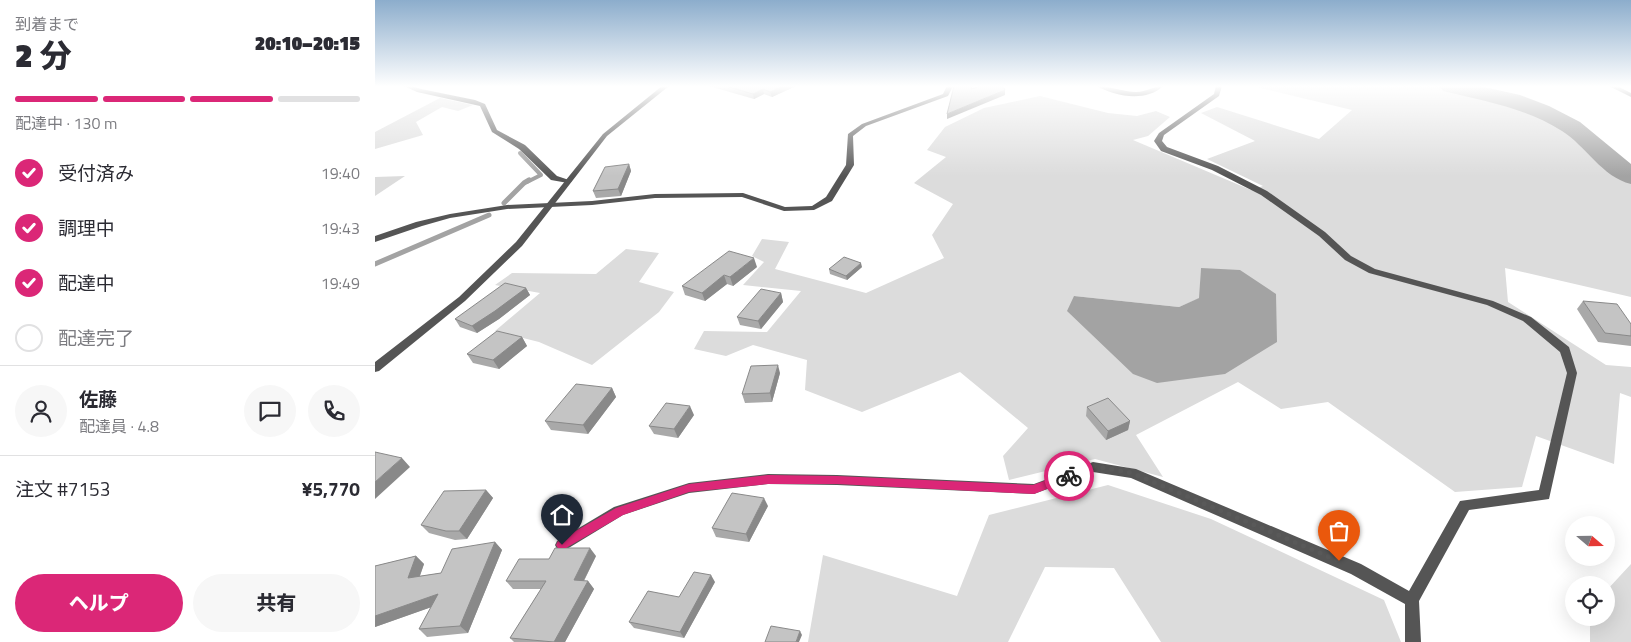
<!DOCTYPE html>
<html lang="ja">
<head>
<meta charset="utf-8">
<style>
  :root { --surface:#fff; --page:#f7f7f7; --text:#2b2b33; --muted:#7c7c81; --line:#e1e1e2; --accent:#db2777 }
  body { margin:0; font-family:"Titillium Web","Noto Sans JP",sans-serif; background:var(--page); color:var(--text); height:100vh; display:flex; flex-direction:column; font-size:19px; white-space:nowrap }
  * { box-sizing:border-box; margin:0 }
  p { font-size:16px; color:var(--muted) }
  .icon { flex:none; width:28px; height:28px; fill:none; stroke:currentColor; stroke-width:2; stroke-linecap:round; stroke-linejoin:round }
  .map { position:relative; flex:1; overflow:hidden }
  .sheet { display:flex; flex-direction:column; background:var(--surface); width:375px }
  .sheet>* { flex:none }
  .needle { width:32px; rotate:110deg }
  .tools { position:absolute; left:1190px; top:516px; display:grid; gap:10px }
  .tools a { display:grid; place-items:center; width:50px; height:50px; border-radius:50%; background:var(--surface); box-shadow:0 5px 20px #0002; font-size:25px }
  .pin { position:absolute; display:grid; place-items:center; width:42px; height:42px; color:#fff; margin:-51px -21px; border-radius:50% 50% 50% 0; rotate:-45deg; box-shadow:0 0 5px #0007 }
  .pin .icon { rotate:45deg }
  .courier { position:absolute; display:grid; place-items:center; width:50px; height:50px; margin:-25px; border:4px solid #db2777; border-radius:50%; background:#fff; color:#222; box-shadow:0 1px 6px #0007 }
  .summary em { font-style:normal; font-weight:800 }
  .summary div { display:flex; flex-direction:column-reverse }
  .summary { display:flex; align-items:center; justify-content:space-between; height:85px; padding:0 15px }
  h1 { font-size:32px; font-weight:800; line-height:38px }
  .bar { display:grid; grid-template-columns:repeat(4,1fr); gap:8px 5px; align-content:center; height:60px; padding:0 15px }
  .bar i { height:6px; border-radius:4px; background:var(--line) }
  .bar .active { background:var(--accent) }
  .bar p { grid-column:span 4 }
  .line { display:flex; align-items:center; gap:12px; padding:0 15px; border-top:1px solid var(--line) }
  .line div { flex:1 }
  .round { display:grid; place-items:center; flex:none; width:52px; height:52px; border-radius:26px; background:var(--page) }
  ol { padding:0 15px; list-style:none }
  li { display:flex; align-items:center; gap:15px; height:55px }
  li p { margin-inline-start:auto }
  li .icon { padding:5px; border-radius:50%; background:var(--accent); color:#fff; stroke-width:4 }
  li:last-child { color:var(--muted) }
  li i { width:28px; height:28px; border:2px solid var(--line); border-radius:50% }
  .cta { display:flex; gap:10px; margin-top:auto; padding:10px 15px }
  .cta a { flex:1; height:58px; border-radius:30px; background:var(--accent); color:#fff; font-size:20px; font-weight:800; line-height:58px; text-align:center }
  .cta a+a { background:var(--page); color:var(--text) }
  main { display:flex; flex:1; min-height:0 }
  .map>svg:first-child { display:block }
</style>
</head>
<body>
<main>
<section class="sheet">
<div class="summary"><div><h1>2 分</h1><p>到着まで</p></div><em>20:10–20:15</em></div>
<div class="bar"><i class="active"></i><i class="active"></i><i class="active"></i><i></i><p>配達中 · 130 m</p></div>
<ol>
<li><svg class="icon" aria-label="check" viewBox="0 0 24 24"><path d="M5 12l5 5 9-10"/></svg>受付済み<p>19:40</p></li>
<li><svg class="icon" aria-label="check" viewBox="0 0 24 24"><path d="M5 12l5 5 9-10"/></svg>調理中<p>19:43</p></li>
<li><svg class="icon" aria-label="check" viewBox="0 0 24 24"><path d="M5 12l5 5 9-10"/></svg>配達中<p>19:49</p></li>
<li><i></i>配達完了</li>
</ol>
<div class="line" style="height:90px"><a class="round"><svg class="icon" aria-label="person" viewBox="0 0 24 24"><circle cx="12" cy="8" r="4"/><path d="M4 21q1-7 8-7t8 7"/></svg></a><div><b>佐藤</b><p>配達員 · 4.8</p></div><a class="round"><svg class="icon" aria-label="chat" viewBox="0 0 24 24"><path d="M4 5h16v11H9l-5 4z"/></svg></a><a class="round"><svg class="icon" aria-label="phone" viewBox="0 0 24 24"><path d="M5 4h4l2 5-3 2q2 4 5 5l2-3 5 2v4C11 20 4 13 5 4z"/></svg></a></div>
<div class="line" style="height:65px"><div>注文 #7153</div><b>¥5,770</b></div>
<div class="cta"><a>ヘルプ</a><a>共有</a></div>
</section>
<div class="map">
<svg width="1256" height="642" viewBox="0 0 1256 642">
  <rect width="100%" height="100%" fill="#fff"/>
  <path fill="#dcdcdc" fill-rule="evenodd" d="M877,86h190l75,20 44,19 42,35 28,18v119l-126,-29 3,34 98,63 25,2v30l-11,-4 -6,71 -78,-28 -14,51 -67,5 -127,-90 -47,7 -43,-27 -102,53 27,42 -68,-18 -86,21 -6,-24 25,-28 -68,-56 -98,40 -57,-22 2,-30 -54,-15 -27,11 -32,-7 10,-18 63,1 34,-41 -58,-6 21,-23 -12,-6 10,-17 27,3 -14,27 91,24 78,-35 -12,-23 21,-31 -39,-21 32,-26 -19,-7 18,-23 39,-19 56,-12 68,17 29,3 19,-5 14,6 -22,19 -15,4 118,50 12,-4 -56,-27 48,-18 -54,-28 16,-6 102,32 33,-29zM826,268l24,106 -151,-78 105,11 21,-9z
    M65,98l33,7 -15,6 -16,-4 -26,15 7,13 -48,14v-17z
    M30,176l-30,20v-19z
    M251,249l33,4 -20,29 35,10 -15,20 -67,53 -53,-23 -44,-11 45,-38 -45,-8 17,-12 84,1z
    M733,485l103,34 173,81 17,42h-240l-47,-74 -69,-1 -37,75h-200l15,-87 134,41 32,-81z
    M1256,564v78h-41v-24h16v-27z"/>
  <path fill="#a3a3a3" d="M826,268l39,2 36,24 1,48 -52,32 -68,9 -24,-9 -66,-63 7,-15 105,11 20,-9z"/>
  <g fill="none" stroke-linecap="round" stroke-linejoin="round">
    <path stroke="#a3a3a3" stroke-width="4" d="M145,153l21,22 -14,7"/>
    <path stroke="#a3a3a3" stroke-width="5" d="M129,203l20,-20 5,-3
      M0,264l114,-49"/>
    <path fill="#a3a3a3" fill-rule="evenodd" d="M1065,86h39l41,9 29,11 31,16 51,42v20c-29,-7 -45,-38 -69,-53 -37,-23 -77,-30 -119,-40z"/>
    <path fill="#555" fill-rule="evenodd" d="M29,86h8l9,3 54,11 10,4 12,26 28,15 32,31 15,5 -4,2 -17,-3 -32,-31 -27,-17 -12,-26 -63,-14z
      M572,86h6l-5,10 -82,30 -13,10 1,29 -22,36 -18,9 -30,1 -42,-14 -87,1 -63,7 -85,4 -57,9 -28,8 -47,16v-6l41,-14 34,-8 57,-9 85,-4 63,-7 88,-1 42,14 27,-1 14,-9 20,-32 2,-31 14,-10 81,-30z
      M722,86c13,0 26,6 39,6 11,0 18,-6 27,-6 -16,16 -48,11 -66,0z
      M841,86h6l-3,10 -55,39 -2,6 5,6 51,19 49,25 58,41 26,24 24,13 118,32 38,16 38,30 8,26 -28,126 -80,11 -50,91 2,41h-16v-38l-54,-30 -220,-96 -38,-6 -59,22 -197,-9 -69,-1 -79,9 -66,22 -56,34 -5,2 -5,-2 -2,-4 2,-4 57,-34 75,-24 79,-9 69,1 197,9 59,-22 43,7 225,95 48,27 51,-90 79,-11 28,-117 -7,-21 -37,-31 -36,-16 -118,-32 -24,-13 -26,-24 -58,-41 -49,-25 -51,-19 -7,-10 5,-8 55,-39z"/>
    <path fill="#555" fill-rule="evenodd" d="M287,86h7l-62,50 -85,110 -57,55 -86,70 -4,1v-10l84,-65 57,-55 87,-108z
      M1234,86h8l14,7v4z"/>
  </g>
  <path fill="#a9a9a9" d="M334,86h87l-24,11 -8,-3 -10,5z
    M254,164l2,7 -10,25 -25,2 -3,-7z
    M382,267l-24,19 -6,-2 -22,17 -20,-6 -3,-9z
    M487,267l-15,13 -17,-6 -1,-5z
    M151,288l4,7 -31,24 -22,14 -17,-6 -5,-8z
    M406,293l2,9 -22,27 -21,-4 -3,-8z
    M1208,301l48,23v22l-33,-4 -21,-33z
    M147,337l5,9 -28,23 -26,-6 -6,-9z
    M405,373l-8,29 -27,1 -3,-9z
    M237,388l4,9 -28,37 -37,-4 -6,-9z
    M712,407l43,14 -2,9 -22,10 -20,-24z
    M319,415l-16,23 -24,-4 -5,-8z
    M111,490l7,8 -26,41 -12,1 -26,-7 -8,-8z
    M393,506l-19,36 -33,-5 -4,-9z
    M120,542l7,8 -34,83 -41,4 -8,-8 12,-22 -56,20v-61l41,-10 8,8 -4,12 21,-3z
    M221,556l-12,25h4l6,8 -29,53h-51l-4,-4 31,-49h-28l-7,-8z
    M340,582l-31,56 -50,-10 -5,-6z"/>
  <path fill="#898989" d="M408,86h13l-24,11 -2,-5z
    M388,89l1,5 -10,5 -1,-5z
    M630,90v5l-58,24v-5z
    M254,164l2,7 -10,25 -3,-7z
    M379,258l3,9 -24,19 -3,-9z
    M486,263l1,4 -15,13 -1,-4z
    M349,275l3,9 -22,17 -3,-8z
    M151,288l4,7 -31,24 -22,14 -5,-7z
    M406,293l2,9 -22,27 -3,-8z
    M147,337l5,9 -28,23 -6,-9z
    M403,365l2,8 -8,29 -2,-9z
    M237,388l4,9 -28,37 -5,-9z
    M315,406l4,9 -16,23 -4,-9z
    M755,421l-2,9 -22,10 2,-9z
    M27,458l8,9 -35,32v-17z
    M111,490l7,8 -26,41 -8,-8z
    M389,498l4,8 -19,36 -3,-8z
    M120,542l7,8 -34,83 -8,-7z
    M215,548l6,8 -16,32 -6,-8z
    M41,556l8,8 -8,22 -8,-8z
    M336,575l4,7 -31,56 -4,-6z
    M213,581l6,8 -29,53h-11z
    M63,594l8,8 -71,25v-11z
    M425,631l2,4 -3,7h-3z"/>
  <path fill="#c4c4c4" stroke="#898989" d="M351,86h57l-13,6 -7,-3 -10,5z
    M579,86h18l-1,3 10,-3h22l2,4 -58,24z
    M254,164l-11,25 -25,2 12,-24z
    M354,251l25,7 -24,19 -6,-2 -22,18 -20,-7z
    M469,257l17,6 -15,13 -17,-7z
    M130,283l21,5 -31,23 -23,15 -17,-7z
    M386,289l20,4 -23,28 -21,-4z
    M1208,301l34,3 14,20v12l-26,-3z
    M122,331l25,6 -29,23 -26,-6z
    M403,365l-8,28 -28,1 9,-28z
    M201,384l36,4 -29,37 -38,-4z
    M733,398l22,23 -22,10 -21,-24z
    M291,403l24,3 -16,23 -25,-3z
    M0,452l27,6 -27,24z
    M111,490l-27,41h-13l-25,-6 23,-34z
    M357,493l32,5 -18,36 -34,-6z
    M120,542l-35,84 -41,3 19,-35 -63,22v-50l41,-10 -8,22 33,-5 11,-24z
    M180,548h35l-16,32 14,1 -34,61 -44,-4 36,-57h-40l13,-22h30z
    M319,572l17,3 -31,57 -51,-10 19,-31 31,6z
    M396,626l29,5 -4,11h-31z"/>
  <linearGradient id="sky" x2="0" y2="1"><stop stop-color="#8cadcc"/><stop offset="0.49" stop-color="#fff"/><stop offset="1" stop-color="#fff" stop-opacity="0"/></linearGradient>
  <rect width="1256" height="176" fill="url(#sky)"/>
  <path fill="#db2777" d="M694,472l5,4 -2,3 -38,15 -197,-10h-69l-79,8 -66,23 -57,33h-8l-2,-3 2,-4 58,-33 73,-24 79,-9 69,1 196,9z"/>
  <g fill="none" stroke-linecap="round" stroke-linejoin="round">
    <path stroke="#595959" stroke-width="5" stroke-dasharray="0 9" d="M694,476l24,-10 39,7 207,88"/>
  </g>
</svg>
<div class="tools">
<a><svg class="needle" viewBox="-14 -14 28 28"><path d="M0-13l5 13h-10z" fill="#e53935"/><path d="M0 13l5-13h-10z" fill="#7c7c81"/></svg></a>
<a><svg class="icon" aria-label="locate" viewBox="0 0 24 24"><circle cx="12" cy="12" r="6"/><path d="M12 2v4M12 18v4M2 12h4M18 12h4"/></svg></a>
</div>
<div class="pin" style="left:964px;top:561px;background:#ea580c"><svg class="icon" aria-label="bag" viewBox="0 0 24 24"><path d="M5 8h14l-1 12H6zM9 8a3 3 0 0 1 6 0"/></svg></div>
<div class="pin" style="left:187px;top:545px;background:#1f2937"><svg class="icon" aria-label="home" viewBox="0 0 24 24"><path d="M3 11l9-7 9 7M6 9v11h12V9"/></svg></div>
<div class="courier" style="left:694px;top:476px"><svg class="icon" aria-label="bike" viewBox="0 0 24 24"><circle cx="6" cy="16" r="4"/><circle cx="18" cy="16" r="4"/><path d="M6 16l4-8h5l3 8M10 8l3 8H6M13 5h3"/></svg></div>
</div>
</main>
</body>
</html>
